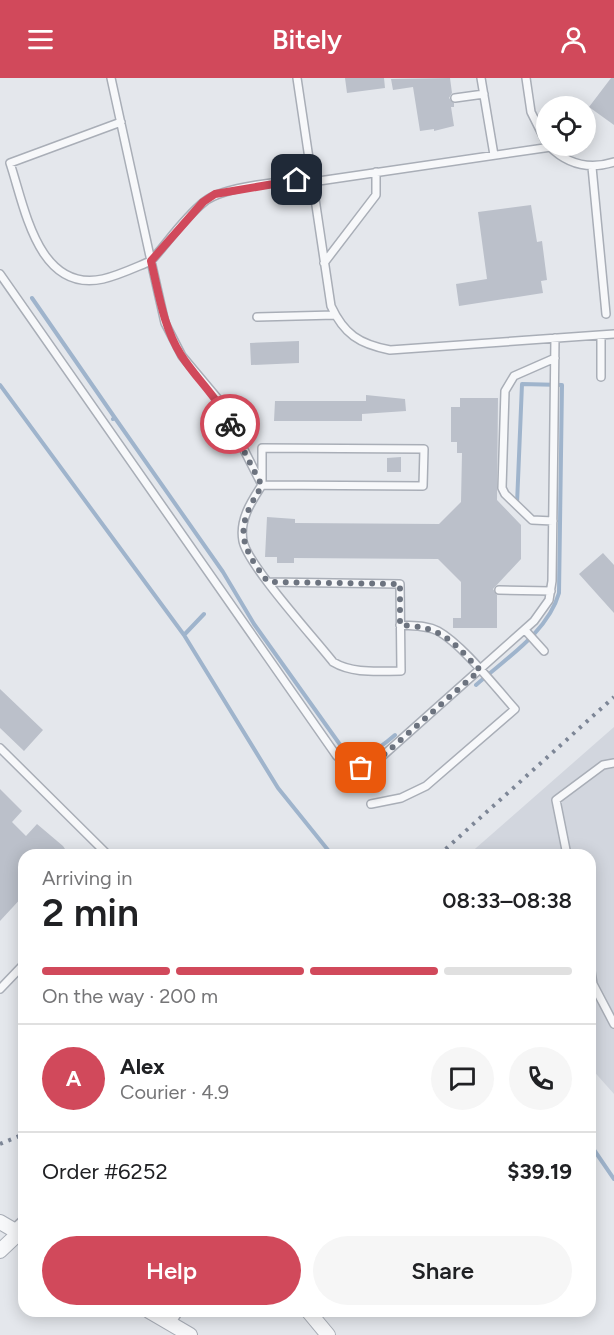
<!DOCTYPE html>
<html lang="en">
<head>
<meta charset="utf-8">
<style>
  :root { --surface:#fff; --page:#f6f6f6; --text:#202124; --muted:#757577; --line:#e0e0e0; --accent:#d1495b }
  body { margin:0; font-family:Figtree,sans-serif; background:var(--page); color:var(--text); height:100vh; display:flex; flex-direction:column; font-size:22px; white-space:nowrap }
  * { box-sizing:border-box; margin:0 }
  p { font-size:20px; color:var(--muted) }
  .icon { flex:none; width:33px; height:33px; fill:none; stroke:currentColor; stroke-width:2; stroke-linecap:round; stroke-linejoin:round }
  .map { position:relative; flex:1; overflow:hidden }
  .details { position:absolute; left:18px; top:771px; width:578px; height:468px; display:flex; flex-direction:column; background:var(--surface); border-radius:18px; box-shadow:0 3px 15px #0003 }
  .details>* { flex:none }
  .fabs { position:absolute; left:536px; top:18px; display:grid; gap:12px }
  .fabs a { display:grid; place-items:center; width:60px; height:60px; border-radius:50%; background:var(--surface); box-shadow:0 3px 15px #0003; font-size:30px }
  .pin { position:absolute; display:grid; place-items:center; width:51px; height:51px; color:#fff; margin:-26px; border-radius:12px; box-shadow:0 3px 9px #0006 }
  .courier { position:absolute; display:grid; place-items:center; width:60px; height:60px; margin:-30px; border:4px solid #d1495b; border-radius:50%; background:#fff; color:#222; box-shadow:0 2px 8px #0007 }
  .headline em { font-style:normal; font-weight:600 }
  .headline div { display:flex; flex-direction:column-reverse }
  .headline { display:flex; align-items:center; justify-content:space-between; height:102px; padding:0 24px }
  h1 { font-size:39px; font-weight:600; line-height:45px }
  .bar { display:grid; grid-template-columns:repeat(4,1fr); gap:9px 6px; align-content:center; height:72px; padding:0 24px }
  .bar i { height:8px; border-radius:4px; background:var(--line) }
  .bar .current { background:var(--accent) }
  .bar p { grid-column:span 4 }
  .line { display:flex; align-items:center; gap:15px; padding:0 24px; border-top:2px solid var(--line) }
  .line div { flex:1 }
  .round { display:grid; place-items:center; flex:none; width:63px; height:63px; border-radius:32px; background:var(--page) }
  .cta { display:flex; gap:12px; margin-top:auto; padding:12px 24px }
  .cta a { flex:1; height:69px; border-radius:36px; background:var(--accent); color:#fff; font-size:24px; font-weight:600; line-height:69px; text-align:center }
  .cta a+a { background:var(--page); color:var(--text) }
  header { display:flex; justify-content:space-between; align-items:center; height:78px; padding:0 24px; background:var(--accent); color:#fff; font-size:27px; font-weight:600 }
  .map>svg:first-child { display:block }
</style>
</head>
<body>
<header><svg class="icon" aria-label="menu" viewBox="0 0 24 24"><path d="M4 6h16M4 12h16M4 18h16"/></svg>Bitely<svg class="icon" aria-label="person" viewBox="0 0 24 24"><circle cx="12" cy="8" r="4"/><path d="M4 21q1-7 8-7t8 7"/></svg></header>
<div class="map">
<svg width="614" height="1257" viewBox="0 0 614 1257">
  <rect width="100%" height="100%" fill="#e4e7ec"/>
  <path fill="#d2d6de" d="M614,649v367l-24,-27v-212h-122z"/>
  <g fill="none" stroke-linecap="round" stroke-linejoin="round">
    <path stroke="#9fb4cc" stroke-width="4" d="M32,220l83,120 -2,1
      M0,307l184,250 94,153 54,67
      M115,340l108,154 31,52 87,122c19,18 38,3 54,-11
      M184,557l20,-21
      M476,607c29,-26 72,-53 83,-92l3,-208 -40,-1 -5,120
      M590,1066l24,35"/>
  </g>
  <path fill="#bbc0ca" d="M345,0h39l1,10 -38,5z
    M450,0l2,15 -3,5 5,5v4h-3l3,19 -20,5v-2l-14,2 -7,-44 -20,3 -2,-11z
    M611,0h3v47l-25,-18z
    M531,127l6,37 5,-1 5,39 -6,1 2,12 -84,13 -3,-22 31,-5 -9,-67z
    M299,263v22l-48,2 -1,-22z
    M366,317l39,4 1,12 -44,3v7h-88l1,-20h91z
    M460,320h38l-1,102 24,25v34l-28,30 4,6v33h-44v-10h8v-36l-23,-23 -144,-1v5h-17v-6h-12l2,-40 28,2v4l144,1 22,-22 1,-49h-5v-11h-6v-35h9z
    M401,379v15h-14v-14z
    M603,475l11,12v48l-35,-39z
    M0,611l43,41 -19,21 -24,-23z
    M0,711l22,22 -10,11 14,14 11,-12 26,22 6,9h-45v40l-24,26z"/>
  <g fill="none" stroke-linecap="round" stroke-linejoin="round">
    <g stroke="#a9aeb7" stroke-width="10">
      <path id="service" d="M111,0l40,183c-15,6 -31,14 -48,18 -65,14 -78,-71 -93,-116l111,-41
        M297,0l34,228c13,28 28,38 59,44l224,-16
        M481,0l13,77
        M526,0l5,34 15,30
        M455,20l29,-4
        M549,68c19,19 40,24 65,16
        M592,89l14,147
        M324,185l52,-68v-23
        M0,196l336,481c13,14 26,15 42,5l156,-139 15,-21 3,-19 3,-243
        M257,239l78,-2
        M601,299v-42
        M262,370l162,1 -1,37 -161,-1z
        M553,443l-21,-1 -27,-26 -3,-6 3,-97 9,-15 41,-18
        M268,504l132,2 1,87c-23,0 -48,3 -68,-9 -18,-23 -86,-98 -90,-121 -4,-21 8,-39 19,-56l-44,-86 -36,-43 -17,-33 -14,-62c17,-19 33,-43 53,-59 18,-15 84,-23 108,-20l239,-35
        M499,512l52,1
        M525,552l19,21
        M0,670l108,107
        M371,726l30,-6 25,-12 89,-77c-20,-22 -52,-64 -77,-78 -11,-6 -25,-5 -38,-6
        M567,777l-11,-55 47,-35 11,-2
        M590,887l3,19 21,40
        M0,911l24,-25
        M13,1151l11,-10
        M171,1246l8,-13"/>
    </g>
    <g stroke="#a9aeb7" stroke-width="16">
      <path id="minor" d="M0,1144l24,14
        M0,1173l19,-18
        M149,1233l41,24
        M308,1233l20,24"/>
    </g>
    <use href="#service" stroke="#f7f8fa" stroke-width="7"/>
    <use href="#minor" stroke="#f7f8fa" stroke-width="14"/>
    <path stroke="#7d8696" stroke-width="4" stroke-dasharray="3 6" stroke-linecap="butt" d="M439,777l175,-158
      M0,1066l24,-10"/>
  </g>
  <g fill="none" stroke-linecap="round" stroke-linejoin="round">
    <path stroke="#6c737f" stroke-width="6" stroke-dasharray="0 10.8" d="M230,346l32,62c-27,41 -24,58 6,96l132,2v41c44,2 51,16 80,45l-102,90 -17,8"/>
    <path stroke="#d1495b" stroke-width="8" d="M230,346c-14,-29 -33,-44 -49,-69 -18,-29 -22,-61 -30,-94l52,-59 12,-8 82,-14"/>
  </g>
</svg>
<div class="fabs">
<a><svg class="icon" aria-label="locate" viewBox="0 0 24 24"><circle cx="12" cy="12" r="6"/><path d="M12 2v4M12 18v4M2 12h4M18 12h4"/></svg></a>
</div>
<div class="pin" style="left:361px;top:690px;background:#ea580c"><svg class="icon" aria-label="bag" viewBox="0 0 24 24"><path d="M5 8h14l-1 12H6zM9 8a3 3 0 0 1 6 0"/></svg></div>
<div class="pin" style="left:297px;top:102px;background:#1f2937"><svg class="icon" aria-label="home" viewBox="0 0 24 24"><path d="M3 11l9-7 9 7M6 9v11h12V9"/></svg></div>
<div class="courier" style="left:230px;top:346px"><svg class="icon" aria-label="bike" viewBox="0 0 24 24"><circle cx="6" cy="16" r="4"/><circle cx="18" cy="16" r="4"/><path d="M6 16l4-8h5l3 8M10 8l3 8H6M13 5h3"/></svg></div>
<section class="details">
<div class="headline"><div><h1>2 min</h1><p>Arriving in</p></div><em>08:33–08:38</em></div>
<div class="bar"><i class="current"></i><i class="current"></i><i class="current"></i><i></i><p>On the way · 200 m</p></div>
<div class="line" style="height:108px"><b class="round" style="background:var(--accent);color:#fff">A</b><div><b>Alex</b><p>Courier · 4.9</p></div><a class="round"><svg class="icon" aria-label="chat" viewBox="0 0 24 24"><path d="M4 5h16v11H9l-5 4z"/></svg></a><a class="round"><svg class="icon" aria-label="phone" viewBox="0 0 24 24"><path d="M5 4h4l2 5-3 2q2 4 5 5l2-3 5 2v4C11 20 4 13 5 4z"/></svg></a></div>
<div class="line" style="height:78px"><div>Order #6252</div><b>$39.19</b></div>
<div class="cta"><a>Help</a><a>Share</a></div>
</section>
</div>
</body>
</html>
